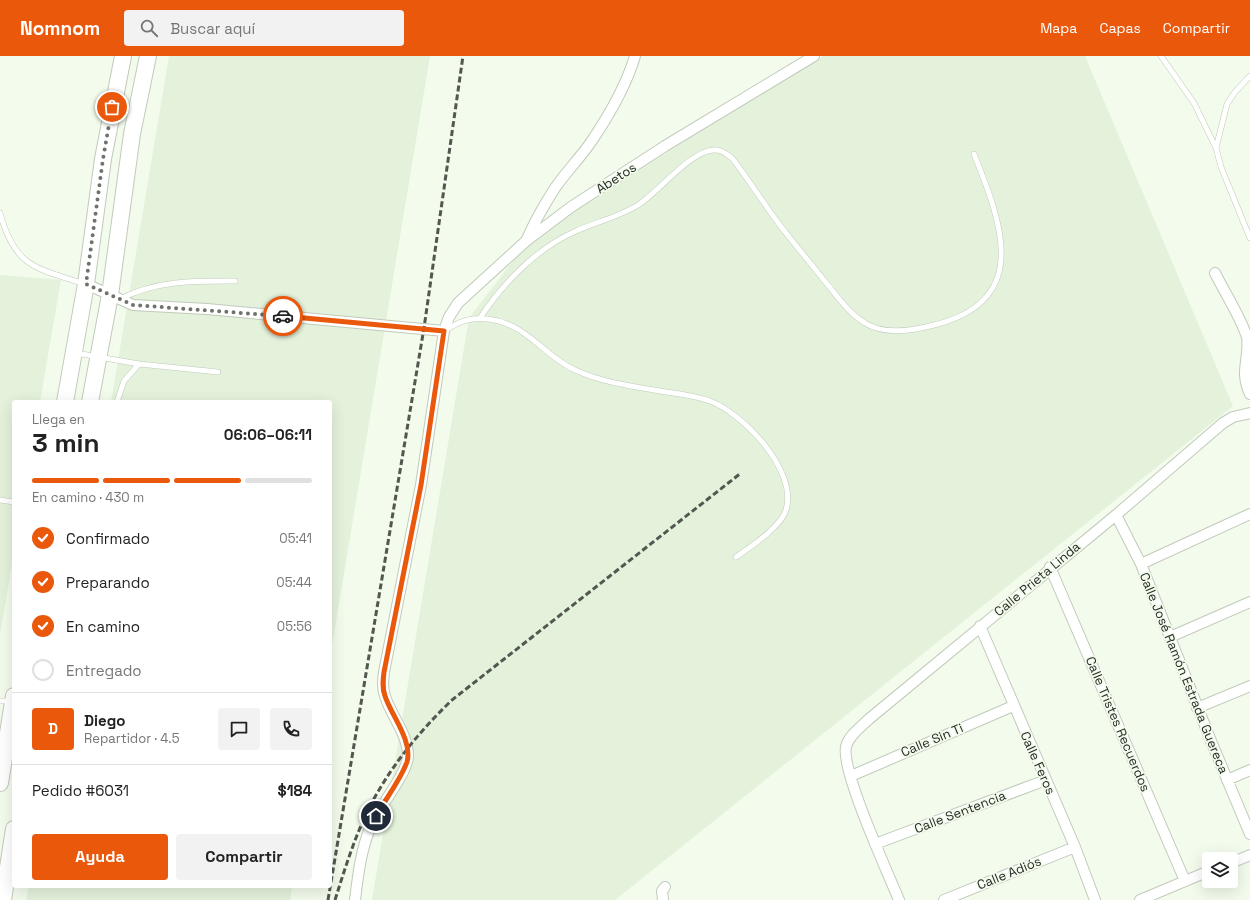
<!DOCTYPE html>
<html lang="es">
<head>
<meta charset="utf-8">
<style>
  :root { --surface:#fff; --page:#f2f2f2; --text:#222; --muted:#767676; --line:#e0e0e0; --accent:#ea580c }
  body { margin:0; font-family:"Space Grotesk",sans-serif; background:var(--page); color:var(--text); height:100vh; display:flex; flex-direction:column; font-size:15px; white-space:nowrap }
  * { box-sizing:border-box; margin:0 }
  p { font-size:13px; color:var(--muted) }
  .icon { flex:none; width:22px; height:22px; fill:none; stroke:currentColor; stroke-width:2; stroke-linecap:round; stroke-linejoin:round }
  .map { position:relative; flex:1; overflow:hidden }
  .details { position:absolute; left:12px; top:344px; width:320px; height:488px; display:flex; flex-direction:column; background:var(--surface); border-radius:4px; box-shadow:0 4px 16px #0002 }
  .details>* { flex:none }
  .fabs { position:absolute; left:1202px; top:796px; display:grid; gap:8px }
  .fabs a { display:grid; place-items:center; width:36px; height:36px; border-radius:4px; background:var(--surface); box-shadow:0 4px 16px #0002; font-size:20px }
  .pin { position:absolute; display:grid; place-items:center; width:34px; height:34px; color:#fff; margin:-17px; border:2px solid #fff; border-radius:50%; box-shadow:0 1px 4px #0007 }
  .courier { position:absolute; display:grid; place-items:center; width:40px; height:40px; margin:-20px; border:3px solid #ea580c; border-radius:50%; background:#fff; color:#222; box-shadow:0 1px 5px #0007 }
  .headline em { font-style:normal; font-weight:700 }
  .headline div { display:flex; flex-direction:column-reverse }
  .headline { display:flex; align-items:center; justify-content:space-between; height:68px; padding:0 20px }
  h1 { font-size:26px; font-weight:700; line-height:30px }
  .bar { display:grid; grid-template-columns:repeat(4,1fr); gap:6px 4px; align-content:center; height:48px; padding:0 20px }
  .bar i { height:5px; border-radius:3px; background:var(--line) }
  .bar .on { background:var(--accent) }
  .bar p { grid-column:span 4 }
  .line { display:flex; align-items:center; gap:10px; padding:0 20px; border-top:1px solid var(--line) }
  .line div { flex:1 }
  .round { display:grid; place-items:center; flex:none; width:42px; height:42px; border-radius:4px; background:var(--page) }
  ol { padding:0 20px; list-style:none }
  li { display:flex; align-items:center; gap:12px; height:44px }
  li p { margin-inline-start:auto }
  li .icon { padding:4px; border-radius:50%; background:var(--accent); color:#fff; stroke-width:4 }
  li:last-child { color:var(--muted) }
  li i { width:22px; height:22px; border:2px solid var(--line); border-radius:50% }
  .action { display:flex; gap:8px; margin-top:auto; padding:8px 20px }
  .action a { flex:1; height:46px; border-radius:4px; background:var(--accent); color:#fff; font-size:16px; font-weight:700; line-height:46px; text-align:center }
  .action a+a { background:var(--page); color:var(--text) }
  header { display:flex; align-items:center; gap:24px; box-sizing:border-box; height:56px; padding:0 20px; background:var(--accent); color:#fff }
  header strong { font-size:19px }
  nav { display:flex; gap:22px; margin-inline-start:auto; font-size:14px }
  .search { width:280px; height:36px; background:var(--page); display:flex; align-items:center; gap:10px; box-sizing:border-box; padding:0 14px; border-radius:4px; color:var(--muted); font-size:15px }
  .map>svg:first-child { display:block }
</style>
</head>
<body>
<header>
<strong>Nomnom</strong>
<div class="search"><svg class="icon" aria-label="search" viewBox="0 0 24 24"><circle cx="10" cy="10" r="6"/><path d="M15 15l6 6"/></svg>Buscar aquí</div>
<nav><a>Mapa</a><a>Capas</a><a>Compartir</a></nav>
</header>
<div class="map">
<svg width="1250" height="844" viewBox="0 0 1250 844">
  <rect width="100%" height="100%" fill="#f2fbec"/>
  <path fill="#e4f2dc" d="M169,0h261l-100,602v-256h-219z
    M823,0h262l148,350 -618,494h-243l97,-582 64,-83z
    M0,219l61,5 -21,122h-26v151l-14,81z
    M29,830h263l-2,14h-264z"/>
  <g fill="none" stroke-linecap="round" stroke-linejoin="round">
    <g stroke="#c1cabb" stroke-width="6">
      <path id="lane" d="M1161,0l33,47 22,45
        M1250,20l-15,16 -8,12 -11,44 5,19 29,71
        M0,157c15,55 36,55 85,71
        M120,243c37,-19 75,-18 115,-18
        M480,262c23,-35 57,-70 96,-87 20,-9 43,-14 62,-26 21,-13 51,-53 75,-55 8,-1 13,4 19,8 14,18 26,37 39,55 16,23 35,44 52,66 13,15 25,34 42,44 19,12 45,8 65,3 103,-23 72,-102 44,-172
        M446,274c14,-9 25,-13 42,-11 40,5 54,36 87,51 28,13 61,17 91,22 15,2 30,4 44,9 34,13 88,70 76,109 -5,17 -36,37 -50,47
        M76,297l63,11 79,8
        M117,346l7,-21 15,-17
        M0,444l14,2
        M0,645h11"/>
    </g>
    <g stroke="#c1cabb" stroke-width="12">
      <path id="street" d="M527,183c8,-18 17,-34 28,-51 11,-16 25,-30 36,-46 17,-25 35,-56 44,-86
        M1215,217c10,20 25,43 32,64 3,22 -8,34 3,57
        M86,228l47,21 74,4 237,22
        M1116,459l25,49 70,177 39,93
        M1141,508l109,-50
        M1050,511l135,314
        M980,570l95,221 20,53
        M1170,581l80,-35
        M1197,652l53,-22
        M851,720l162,-70
        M1227,724l23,-10
        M875,788l171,-64
        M1231,807l19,-8
        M355,844c3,-25 6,-51 16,-74 8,-20 36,-51 37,-70 0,-22 -17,-40 -23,-60 -3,-8 -2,-16 -1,-24l37,-187 23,-154 5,-14 9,-14 68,-62 45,-34 94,-61 149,-90
        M663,844l-1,-9 3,-4
        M899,844c-11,-27 -58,-129 -53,-153 2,-11 15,-20 23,-28l247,-204 107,-92 10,-6 17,-4
        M944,844l131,-53
        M1140,844l69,-29"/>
    </g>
    <g stroke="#c1cabb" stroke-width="18">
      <path id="primary" d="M65,346l21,-118 17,-125 20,-103
        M90,346l20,-107 22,-161 16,-78
        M0,727l14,-87
        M3,844l11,-71"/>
    </g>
    <use href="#lane" stroke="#fff" stroke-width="5"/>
    <use href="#street" stroke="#fff" stroke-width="10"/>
    <use href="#primary" stroke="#fff" stroke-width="16"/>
    <path stroke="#535750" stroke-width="3" stroke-dasharray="6 3" stroke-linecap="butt" d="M328,844l96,-572 39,-272
      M335,844c12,-38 24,-77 44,-110 20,-34 45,-63 73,-90l289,-227"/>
  </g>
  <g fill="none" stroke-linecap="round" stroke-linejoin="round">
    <path stroke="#6e736b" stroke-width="4" stroke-dasharray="0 7.2" d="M112,51l-9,52 -17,125 47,21 150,11"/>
    <path stroke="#ea580c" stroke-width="5" d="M283,260l161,15 -23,154 -37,187c-1,8 -2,16 1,24 6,19 28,45 22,66 -7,19 -21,36 -31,54"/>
  </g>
  <g text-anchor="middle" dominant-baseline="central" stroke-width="3.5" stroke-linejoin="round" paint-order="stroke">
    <g font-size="13" fill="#272a25" stroke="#f2fbec">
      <text transform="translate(616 122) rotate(-33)">Abetos</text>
      <text transform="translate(1037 523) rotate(-40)">Calle Prieta Linda</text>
      <text transform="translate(1184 617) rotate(68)">Calle José Ramón Estrada Guereca</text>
      <text transform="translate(1118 668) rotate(67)">Calle Tristes Recuerdos</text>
      <text transform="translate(932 684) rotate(-23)">Calle Sin Ti</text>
      <text transform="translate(1038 707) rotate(66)">Calle Feros</text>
      <text transform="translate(960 756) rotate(-21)">Calle Sentencia</text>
      <text transform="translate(1009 817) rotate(-22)">Calle Adiós</text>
    </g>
  </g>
</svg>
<div class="fabs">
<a><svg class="icon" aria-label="layers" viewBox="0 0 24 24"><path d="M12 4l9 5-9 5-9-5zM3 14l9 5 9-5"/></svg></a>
</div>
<div class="pin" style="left:112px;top:51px;background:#ea580c"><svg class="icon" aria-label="bag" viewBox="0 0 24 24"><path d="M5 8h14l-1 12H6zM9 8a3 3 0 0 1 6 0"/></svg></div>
<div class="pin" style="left:376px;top:760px;background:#1f2937"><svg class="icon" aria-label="home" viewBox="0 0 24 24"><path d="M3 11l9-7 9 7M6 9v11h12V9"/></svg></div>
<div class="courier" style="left:283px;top:260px"><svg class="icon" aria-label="car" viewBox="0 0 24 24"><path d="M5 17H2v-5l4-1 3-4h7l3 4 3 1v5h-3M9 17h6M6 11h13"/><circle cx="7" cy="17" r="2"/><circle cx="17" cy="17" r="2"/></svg></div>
<section class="details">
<div class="headline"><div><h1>3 min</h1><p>Llega en</p></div><em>06:06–06:11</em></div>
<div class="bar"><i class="on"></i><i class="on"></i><i class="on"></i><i></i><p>En camino · 430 m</p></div>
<ol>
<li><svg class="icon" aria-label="check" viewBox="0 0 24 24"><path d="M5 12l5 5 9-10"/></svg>Confirmado<p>05:41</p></li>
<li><svg class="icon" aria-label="check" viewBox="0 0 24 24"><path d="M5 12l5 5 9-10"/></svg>Preparando<p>05:44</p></li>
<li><svg class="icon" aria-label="check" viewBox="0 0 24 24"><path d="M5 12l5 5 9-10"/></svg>En camino<p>05:56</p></li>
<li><i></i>Entregado</li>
</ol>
<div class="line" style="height:72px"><b class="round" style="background:var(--accent);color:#fff">D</b><div><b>Diego</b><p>Repartidor · 4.5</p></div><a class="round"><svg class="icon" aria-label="chat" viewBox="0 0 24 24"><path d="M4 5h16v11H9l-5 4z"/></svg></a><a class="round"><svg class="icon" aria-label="phone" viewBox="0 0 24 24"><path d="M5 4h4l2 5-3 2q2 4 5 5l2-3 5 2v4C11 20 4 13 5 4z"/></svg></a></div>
<div class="line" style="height:52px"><div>Pedido #6031</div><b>$184</b></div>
<div class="action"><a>Ayuda</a><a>Compartir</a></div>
</section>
</div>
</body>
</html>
